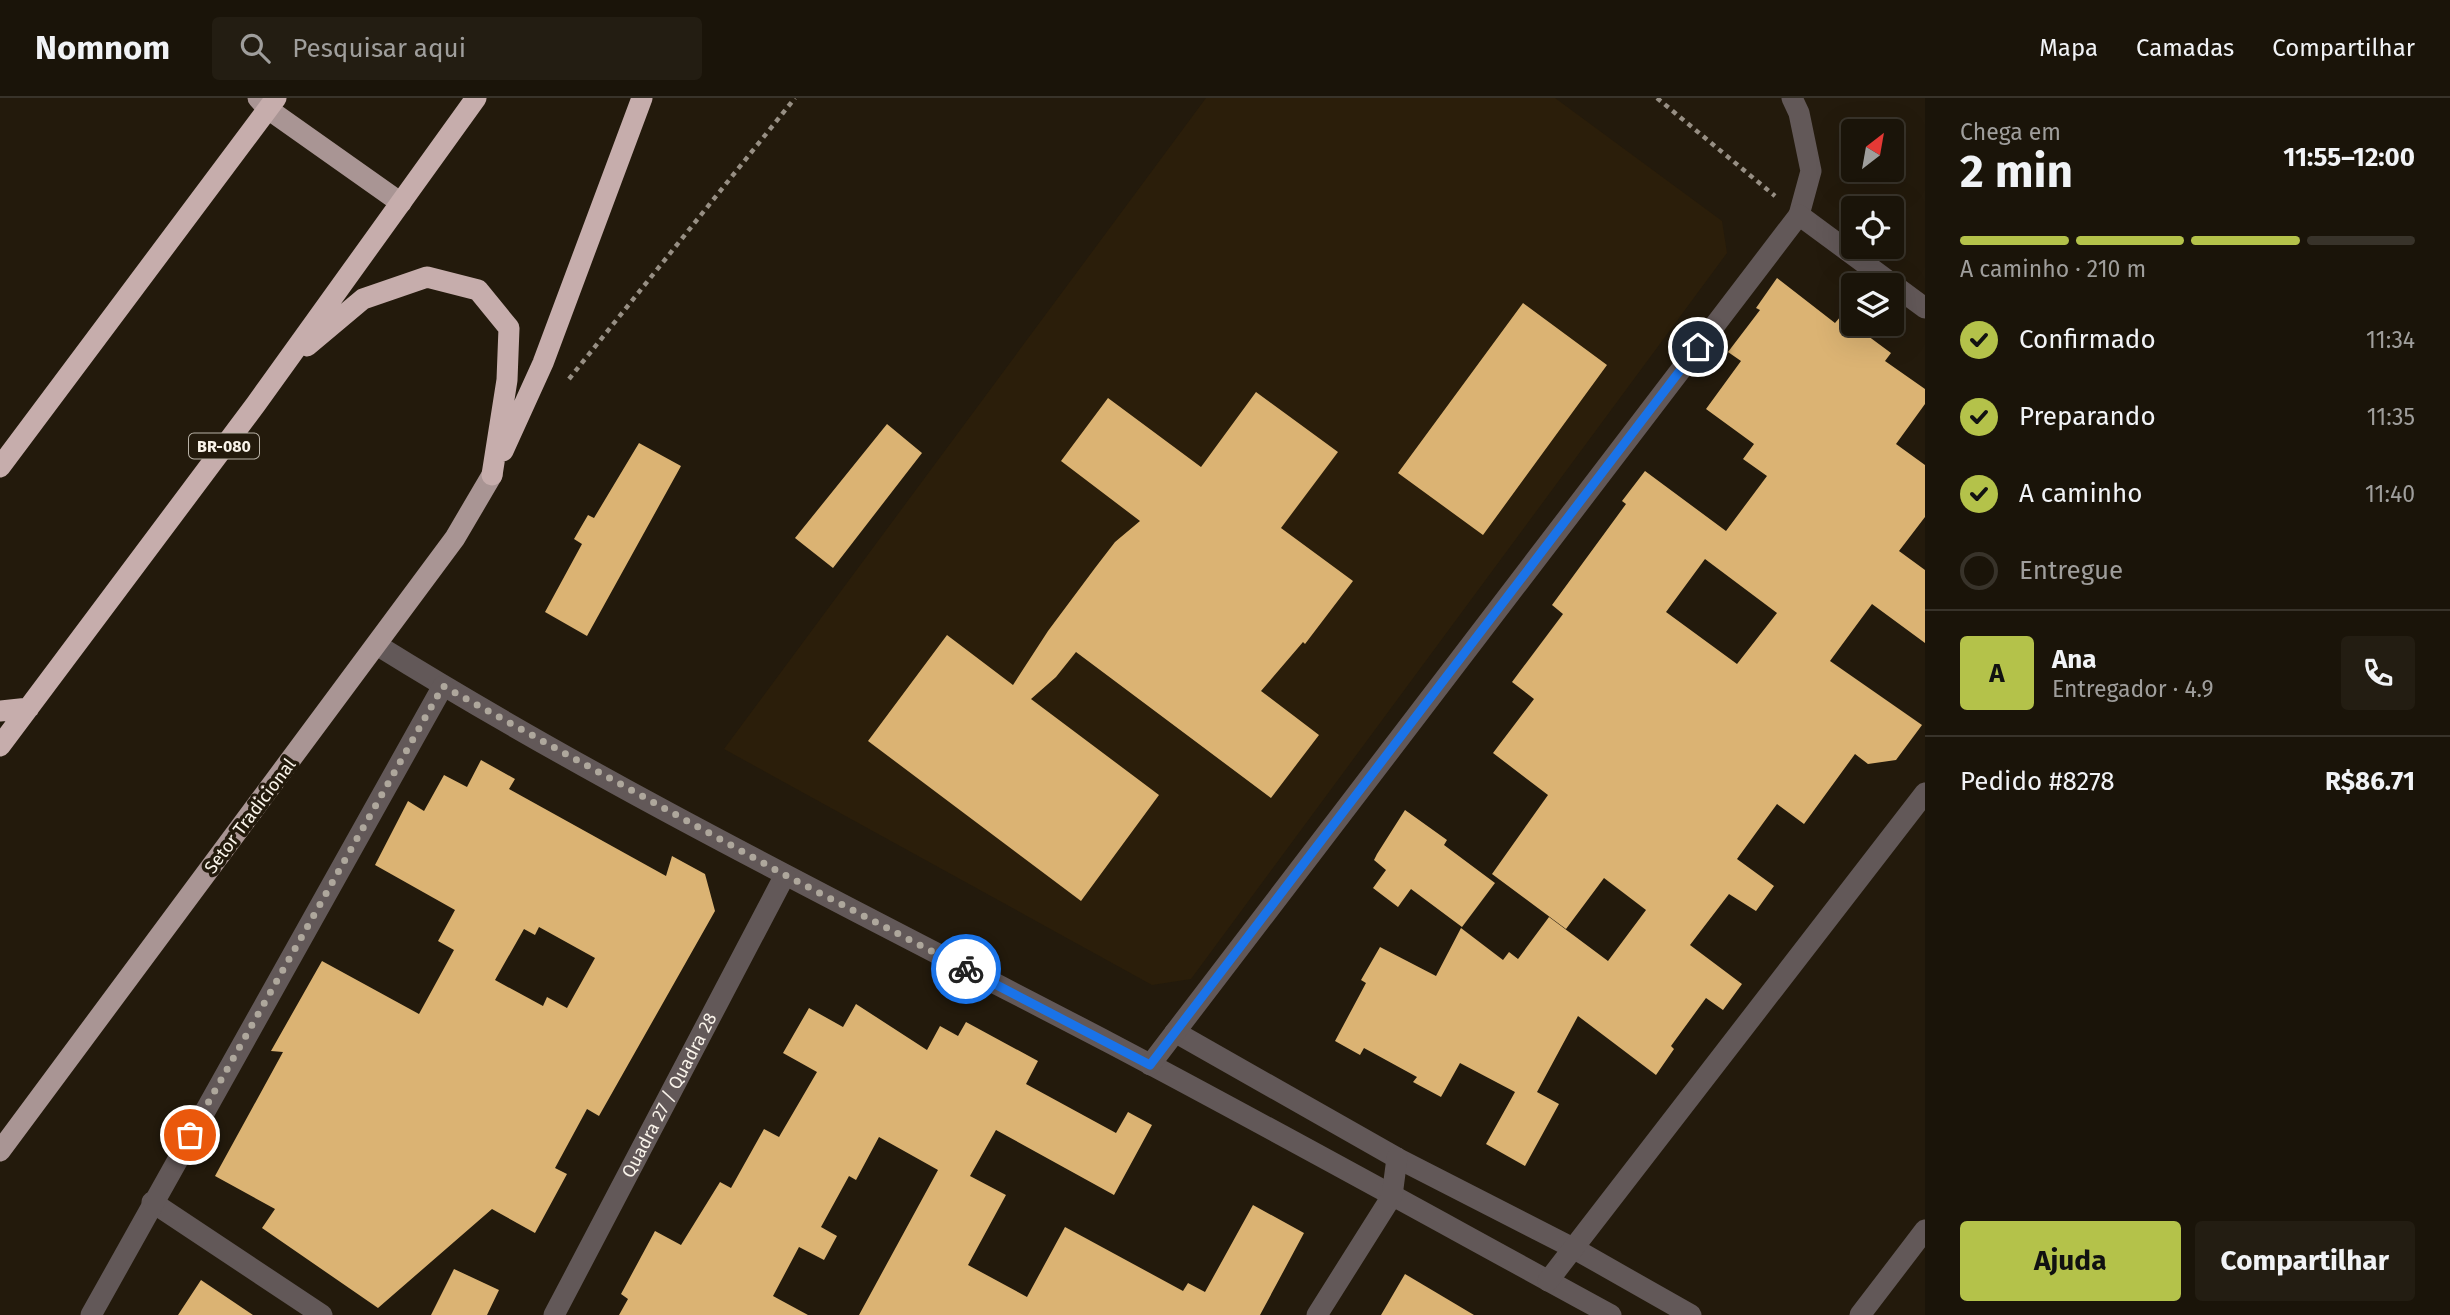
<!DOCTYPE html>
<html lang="pt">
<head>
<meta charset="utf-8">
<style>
  :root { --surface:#1a1409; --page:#231d12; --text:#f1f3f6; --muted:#9f9e9c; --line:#38332a; --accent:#b4c24a }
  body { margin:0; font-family:"Fira Sans",sans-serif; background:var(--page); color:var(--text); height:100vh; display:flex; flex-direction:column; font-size:26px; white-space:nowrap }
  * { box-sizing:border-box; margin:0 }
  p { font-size:23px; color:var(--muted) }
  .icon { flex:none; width:38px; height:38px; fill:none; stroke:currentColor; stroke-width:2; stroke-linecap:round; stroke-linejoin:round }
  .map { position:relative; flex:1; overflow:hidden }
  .sheet { display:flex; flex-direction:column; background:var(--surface); width:525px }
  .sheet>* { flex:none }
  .needle { width:46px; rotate:31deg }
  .tools { position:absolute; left:1841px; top:21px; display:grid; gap:14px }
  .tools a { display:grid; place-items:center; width:63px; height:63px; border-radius:7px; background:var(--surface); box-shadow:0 7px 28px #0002,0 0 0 2px var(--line); font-size:35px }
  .pin { position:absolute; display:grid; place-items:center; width:60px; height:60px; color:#fff; margin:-30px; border:4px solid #fff; border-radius:50%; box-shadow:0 2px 7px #0007 }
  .courier { position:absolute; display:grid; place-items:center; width:70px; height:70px; margin:-35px; border:5px solid #1a73e8; border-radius:50%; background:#fff; color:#222; box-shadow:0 2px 9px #0007 }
  .overview em { font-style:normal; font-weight:700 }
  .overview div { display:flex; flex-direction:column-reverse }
  .overview { display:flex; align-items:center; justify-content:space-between; height:119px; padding:0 35px }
  h1 { font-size:46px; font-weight:700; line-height:52px }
  .bar { display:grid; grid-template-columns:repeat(4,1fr); gap:10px 7px; align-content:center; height:84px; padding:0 35px }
  .bar i { height:9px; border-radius:5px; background:var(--line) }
  .bar .on { background:var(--accent) }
  .bar p { grid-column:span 4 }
  .line { display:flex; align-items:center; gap:18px; padding:0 35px; border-top:2px solid var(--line) }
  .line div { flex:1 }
  .round { display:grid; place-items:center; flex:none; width:74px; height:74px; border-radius:7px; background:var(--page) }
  ol { padding:0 35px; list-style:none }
  li { display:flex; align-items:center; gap:21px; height:77px }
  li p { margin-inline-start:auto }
  li .icon { padding:7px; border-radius:50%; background:var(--accent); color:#111; stroke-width:4 }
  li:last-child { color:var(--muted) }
  li i { width:38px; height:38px; border:4px solid var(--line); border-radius:50% }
  .cta { display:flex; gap:14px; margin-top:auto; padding:14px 35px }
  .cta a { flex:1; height:80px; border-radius:7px; background:var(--accent); color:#111; font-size:28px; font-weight:700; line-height:80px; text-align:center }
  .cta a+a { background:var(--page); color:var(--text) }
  header { display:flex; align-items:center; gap:42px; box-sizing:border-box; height:98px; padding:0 35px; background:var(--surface); border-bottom:2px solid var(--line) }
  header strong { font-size:33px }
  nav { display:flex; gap:38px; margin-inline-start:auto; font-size:24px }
  .search { width:490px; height:63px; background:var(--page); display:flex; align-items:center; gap:18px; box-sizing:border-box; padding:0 24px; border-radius:7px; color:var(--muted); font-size:26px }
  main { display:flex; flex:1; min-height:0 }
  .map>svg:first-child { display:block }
</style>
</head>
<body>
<header>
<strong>Nomnom</strong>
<div class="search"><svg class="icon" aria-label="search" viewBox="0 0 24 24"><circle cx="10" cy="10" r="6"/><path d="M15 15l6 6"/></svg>Pesquisar aqui</div>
<nav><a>Mapa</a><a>Camadas</a><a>Compartilhar</a></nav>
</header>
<main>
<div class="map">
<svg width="1925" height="1217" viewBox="0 0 1925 1217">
  <rect width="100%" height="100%" fill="#231a0c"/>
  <path fill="#2b1e0a" d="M1206,0h349l167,123 5,32 -536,726 -39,6 -428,-236z"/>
  <path fill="#dbb373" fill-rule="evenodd" d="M1777,180l58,45 6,-7 50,37 -6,8 40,28v15l-29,40 29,21v52l-26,34 26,19v73l-53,-39 -42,57 92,64 -26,35 -28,4 -13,-10 -51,70 -27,-20 -40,55 37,27 -18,25 -27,-17 -39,51 52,39 -19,26 -17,-12 -35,48 3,3 -18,26 -78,-59 -41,76 22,12 -34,62 -39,-22 29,-52 -55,-29 -19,34 -28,-15 4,-5 -53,-29 -4,7 -25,-14 31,-58 -5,-3 19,-33 56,29 25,-48 42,32 6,-8 9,7 31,-42 59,44 38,-51 -42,-32 -38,51 -74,-55 56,-79 -55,-42 41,-54 -22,-17 51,-68 -11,-9 74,-101 -4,-3 23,-30 81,60 41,-55 -24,-17 11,-15 -48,-35 35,-48 -13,-9 32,-42 -4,-2zM1705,461l72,54 -40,51 -71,-52z
    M1523,205l84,62 -124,170 -85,-62z
    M1256,294l82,60 -57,76 72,53 -48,63 -2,-2 -42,49 58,44 -48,63 -195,-146 -20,25 -25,22 128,96 -78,106 -213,-160 79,-106 66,50 35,-54 47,-63 20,-26 25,-21 -79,-60 47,-63 93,69z
    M887,326l35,29 -89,115 -38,-30z
    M639,345l42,23 -94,170 -42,-24 37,-68 -8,-5 14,-24 6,3z
    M481,662l34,19 -6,10 157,87 6,-20 33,18 10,37 -116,205 -12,-7 -32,59 12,6 -32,59 -43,-24 -114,99 -116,-80 13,-19 -60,-33 68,-124 -12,-1 51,-90 97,53 35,-64 -16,-9 17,-31 -80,-45 33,-64 16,10 20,-36 23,12zM539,829l56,31 -28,50 -20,-11 -4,9 -48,-26 29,-51 11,6z
    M1405,712l42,30 -3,5 51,38 -33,44 -51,-38 -13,18 -25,-19 13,-18 -12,-10 3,-6z
    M856,906l71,46 13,-24 18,10 8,-14 72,39 -12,23 90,49 12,-21 24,13 -38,70 -118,-65 -26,46 36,19 -38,70 59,32 38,-70 118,64 5,-8 17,9 48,-87 51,28 -44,82h-401l79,-145 -59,-33 -23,43 -7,-4 -28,51 16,9 -13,24 -25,-13 -26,49 35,19h-189l9,-16 -7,-5 34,-63 26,14 39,-63 11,6 33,-59 15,8 38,-65 -34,-19 26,-45 34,19z
    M454,1171l45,21 -12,25h-56z
    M1405,1176l69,41h-93z
    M201,1182l52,35h-75z"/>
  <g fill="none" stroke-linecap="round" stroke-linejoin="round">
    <path stroke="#978f84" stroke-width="4.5" stroke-dasharray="5 5" stroke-linecap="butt" d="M1657,0l118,98
      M569,281l226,-281"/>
    <g stroke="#625858" stroke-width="21">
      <path d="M1792,0l7,15 12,58 -12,44"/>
      <path d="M377,547c235,146 486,269 731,397 169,89 336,182 503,273"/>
      <path d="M1175,934l222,126 176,90 118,67"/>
      <path d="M1150,967l649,-850 126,93"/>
      <path d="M152,1104l170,113"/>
      <path d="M1548,1183l377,-488"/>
      <path d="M91,1217l352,-629"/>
      <path id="s1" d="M554,1217l231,-440"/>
      <path d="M1317,1217l75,-119 5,-38"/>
      <path d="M1860,1217l65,-85"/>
    </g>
    <path stroke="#a99594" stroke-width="21" d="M258,0l10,11 133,94
      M0,1053l455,-613 37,-63"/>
    <path stroke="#c6adac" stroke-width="21" d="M307,248l56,-47 64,-22 51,13 31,38 -2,52 -15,95
      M503,353l40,-88 99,-265
      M0,369l276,-369
      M0,613l29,-3
      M0,648l256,-342 220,-306"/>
  </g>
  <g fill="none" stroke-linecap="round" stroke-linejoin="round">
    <path stroke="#aea79c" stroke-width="7" stroke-dasharray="0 12.6" d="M190,1037l253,-449 342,189 181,94"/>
    <path stroke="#1a73e8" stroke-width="9" d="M966,871l184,96 548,-718"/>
  </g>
  <g text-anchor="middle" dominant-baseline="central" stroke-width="7" stroke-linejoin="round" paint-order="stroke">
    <rect fill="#231a0c" stroke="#b9b2a7" stroke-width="2" x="189" y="335.5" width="70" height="25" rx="5"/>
    <g font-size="16" font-weight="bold" fill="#f9f3ea">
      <text x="224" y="348">BR-080</text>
    </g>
    <g font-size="18" fill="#f9f3ea" stroke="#231a0c">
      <text transform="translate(250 718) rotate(-53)">Setor Tradicional</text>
      <text stroke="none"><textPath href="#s1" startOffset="248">Quadra 27 / Quadra 28</textPath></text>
    </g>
  </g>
</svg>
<div class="tools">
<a><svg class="needle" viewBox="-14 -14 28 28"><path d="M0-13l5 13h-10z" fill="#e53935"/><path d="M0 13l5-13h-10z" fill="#9f9e9c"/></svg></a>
<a><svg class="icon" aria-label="locate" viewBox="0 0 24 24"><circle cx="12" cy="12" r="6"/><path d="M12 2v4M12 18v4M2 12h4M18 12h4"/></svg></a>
<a><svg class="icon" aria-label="layers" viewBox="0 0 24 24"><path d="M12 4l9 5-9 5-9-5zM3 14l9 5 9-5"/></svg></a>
</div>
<div class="pin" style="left:190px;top:1037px;background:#ea580c"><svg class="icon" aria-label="bag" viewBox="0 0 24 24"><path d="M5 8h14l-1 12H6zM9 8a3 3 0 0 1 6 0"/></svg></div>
<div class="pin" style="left:1698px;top:249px;background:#1f2937"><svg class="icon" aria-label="home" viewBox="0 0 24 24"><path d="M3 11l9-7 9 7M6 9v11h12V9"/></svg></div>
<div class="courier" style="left:966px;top:871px"><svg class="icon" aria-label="bike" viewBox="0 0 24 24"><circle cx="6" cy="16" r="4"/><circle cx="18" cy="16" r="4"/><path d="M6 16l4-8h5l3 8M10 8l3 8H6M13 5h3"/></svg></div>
</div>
<section class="sheet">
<div class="overview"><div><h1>2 min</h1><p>Chega em</p></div><em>11:55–12:00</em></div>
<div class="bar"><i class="on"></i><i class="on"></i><i class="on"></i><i></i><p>A caminho · 210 m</p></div>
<ol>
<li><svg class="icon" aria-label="check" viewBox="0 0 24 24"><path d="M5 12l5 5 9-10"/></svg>Confirmado<p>11:34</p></li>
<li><svg class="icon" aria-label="check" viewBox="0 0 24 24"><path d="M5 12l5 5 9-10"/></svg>Preparando<p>11:35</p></li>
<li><svg class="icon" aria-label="check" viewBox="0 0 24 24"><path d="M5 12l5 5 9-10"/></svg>A caminho<p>11:40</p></li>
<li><i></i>Entregue</li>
</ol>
<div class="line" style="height:126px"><b class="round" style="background:var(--accent);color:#111">A</b><div><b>Ana</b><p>Entregador · 4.9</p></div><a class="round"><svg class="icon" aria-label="phone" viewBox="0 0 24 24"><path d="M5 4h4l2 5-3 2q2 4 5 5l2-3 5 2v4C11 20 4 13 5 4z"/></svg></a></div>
<div class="line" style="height:91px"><div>Pedido #8278</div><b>R$86.71</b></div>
<div class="cta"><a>Ajuda</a><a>Compartilhar</a></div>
</section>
</main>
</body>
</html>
